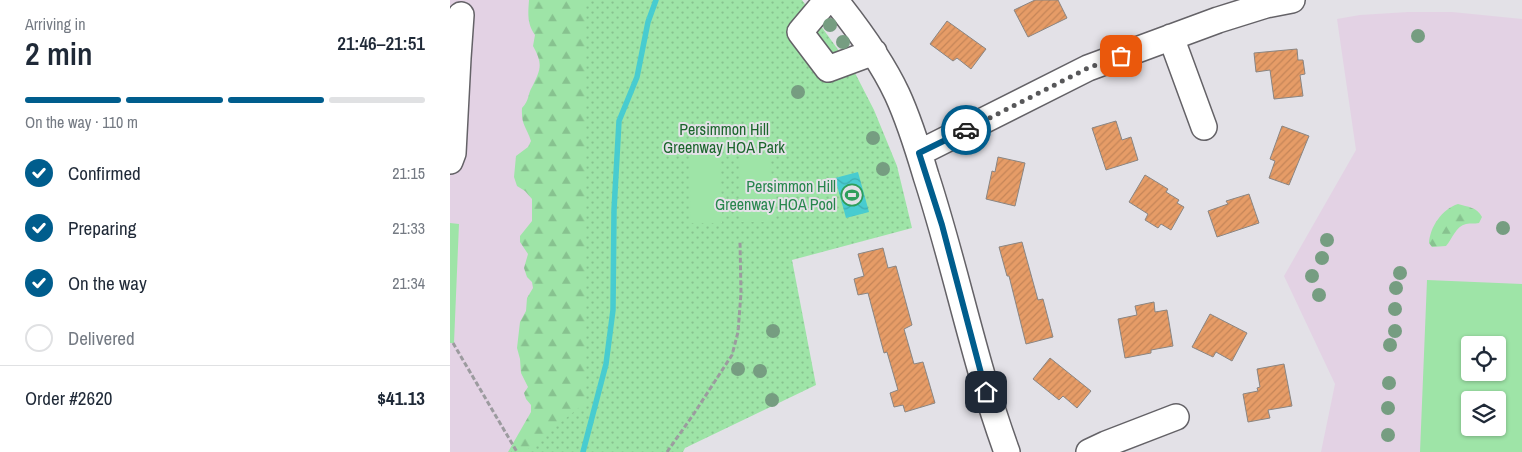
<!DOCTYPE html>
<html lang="en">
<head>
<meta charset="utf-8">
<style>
  :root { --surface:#fff; --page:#f2f2f3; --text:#1f2937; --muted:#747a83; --line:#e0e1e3; --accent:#005d8d }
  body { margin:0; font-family:"Archivo Narrow",sans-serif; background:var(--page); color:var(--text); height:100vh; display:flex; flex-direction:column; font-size:19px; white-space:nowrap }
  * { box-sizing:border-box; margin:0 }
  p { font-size:16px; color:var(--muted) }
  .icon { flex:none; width:28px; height:28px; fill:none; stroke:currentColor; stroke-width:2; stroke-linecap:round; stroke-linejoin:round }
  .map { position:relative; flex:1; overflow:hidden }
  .sheet { display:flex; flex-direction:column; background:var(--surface); width:450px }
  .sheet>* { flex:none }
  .controls { position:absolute; left:1011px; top:336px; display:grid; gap:10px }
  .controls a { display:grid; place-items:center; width:45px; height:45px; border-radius:5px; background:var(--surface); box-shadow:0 1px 4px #0004; font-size:25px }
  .pin { position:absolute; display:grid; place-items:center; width:42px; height:42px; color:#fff; margin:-21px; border-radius:10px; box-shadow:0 2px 8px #0006 }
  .courier { position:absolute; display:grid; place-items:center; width:50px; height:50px; margin:-25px; border:4px solid #005d8d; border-radius:50%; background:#fff; color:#222; box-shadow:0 1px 6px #0007 }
  .headline em { font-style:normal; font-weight:600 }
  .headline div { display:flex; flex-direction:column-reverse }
  .headline { display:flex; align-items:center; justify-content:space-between; height:85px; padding:0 25px }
  h1 { font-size:32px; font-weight:600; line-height:38px }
  .bar { display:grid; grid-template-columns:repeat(4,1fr); gap:8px 5px; align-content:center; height:60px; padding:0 25px }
  .bar i { height:6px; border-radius:4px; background:var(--line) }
  .bar .current { background:var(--accent) }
  .bar p { grid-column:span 4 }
  .line { display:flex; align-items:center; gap:12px; padding:0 25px; border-top:1px solid var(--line) }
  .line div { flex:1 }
  ol { padding:0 25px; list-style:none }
  li { display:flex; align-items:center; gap:15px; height:55px }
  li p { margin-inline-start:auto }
  li .icon { padding:5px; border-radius:50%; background:var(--accent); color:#fff; stroke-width:4 }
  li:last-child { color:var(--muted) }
  li i { width:28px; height:28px; border:2px solid var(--line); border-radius:50% }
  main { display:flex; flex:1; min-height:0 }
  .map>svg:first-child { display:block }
</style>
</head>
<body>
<main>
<section class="sheet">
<div class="headline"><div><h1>2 min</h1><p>Arriving in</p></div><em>21:46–21:51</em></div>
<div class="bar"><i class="current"></i><i class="current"></i><i class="current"></i><i></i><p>On the way · 110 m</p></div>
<ol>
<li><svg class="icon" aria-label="check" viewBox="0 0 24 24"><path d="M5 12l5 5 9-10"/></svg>Confirmed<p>21:15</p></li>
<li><svg class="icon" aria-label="check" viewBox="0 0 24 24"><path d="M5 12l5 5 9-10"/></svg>Preparing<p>21:33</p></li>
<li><svg class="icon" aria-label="check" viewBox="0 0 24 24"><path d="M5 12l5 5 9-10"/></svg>On the way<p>21:34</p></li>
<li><i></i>Delivered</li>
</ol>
<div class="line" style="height:65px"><div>Order #2620</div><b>$41.13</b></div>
</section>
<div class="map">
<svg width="1072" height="452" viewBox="0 0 1072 452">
  <defs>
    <pattern id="forest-firs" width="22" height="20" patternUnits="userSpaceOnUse" patternTransform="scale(1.25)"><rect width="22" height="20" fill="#9ee4a7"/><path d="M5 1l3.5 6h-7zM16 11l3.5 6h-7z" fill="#87c28f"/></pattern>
    <pattern id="park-dots" width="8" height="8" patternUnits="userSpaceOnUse" patternTransform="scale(1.25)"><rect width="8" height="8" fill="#9ee4a7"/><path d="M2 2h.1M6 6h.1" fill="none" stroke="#87c28f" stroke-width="1.8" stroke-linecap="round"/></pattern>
    <pattern id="water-waves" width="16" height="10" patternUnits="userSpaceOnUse" patternTransform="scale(1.25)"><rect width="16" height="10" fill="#48ccd0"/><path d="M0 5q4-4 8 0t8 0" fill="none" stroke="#3eaeb1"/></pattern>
    <pattern id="building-hatch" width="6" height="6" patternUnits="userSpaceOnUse" patternTransform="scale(1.25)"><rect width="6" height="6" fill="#e69c67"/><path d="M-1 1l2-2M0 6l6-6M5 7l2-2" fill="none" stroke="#c48558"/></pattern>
  </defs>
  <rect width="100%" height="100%" fill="#e3e1e7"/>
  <path fill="#e3d2e4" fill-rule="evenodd" d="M0,0h135l1,402 -62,50h-74z
    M958,12h44l70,7v433h-201l14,-68 -51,-108 72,-126 -19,-131 23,-4zM1020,345h28v27h-28zM1020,400h28v28h-28z"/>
  <path fill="url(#forest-firs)" d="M79,0h259l-160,452h-120l23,-40v-7l-5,-6 -2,-6 4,-6 -7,-14 -1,-14 -3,-11 3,-26 6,-11 1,-13 6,-10 -1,-6 -5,-5 -3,-9 4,-14 -8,-12v-6l12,-15v-22l-7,-8 -8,-5 -3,-9 2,-21 12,-9 3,-6c-5,-15 -10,-16 -9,-33 8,-9 5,-12 10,-21 9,-18 11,-23 1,-41l2,-11c-8,-11 -7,-21 -6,-35z
    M1008,204c10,3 19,3 24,13l-3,6c-5,1 -8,0 -13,1 -10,2 -14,15 -20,22l-14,1 -3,-4c1,-16 13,-34 29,-39z"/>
  <path fill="url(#park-dots)" d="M135,0h217l53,73 19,37 23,56 15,62 -120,32 24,125 -131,63 -2,4h-159l62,-50z"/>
  <path fill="#9ee4a7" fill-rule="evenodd" d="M320,154l1,68h-31l-1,-67z
    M270,155l2,68h-31l-2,-67z
    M0,223l9,1 -5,119h-4z
    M977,280l95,4v168h-102zM1020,345h28v27h-28zM1020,400h28v28h-28z"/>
  <path fill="url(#water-waves)" d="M408,172l11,40 -23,6 -11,-40z"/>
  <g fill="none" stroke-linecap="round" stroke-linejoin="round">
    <path stroke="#48ccd0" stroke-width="5.5" d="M133,452l23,-88 7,-54 1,-100 5,-89 18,-44 11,-55 8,-22"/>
  </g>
  <path fill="url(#building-hatch)" stroke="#8a8582" d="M585,0h23l9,18 -39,19 -14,-27z
    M497,21l39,28 -15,20 -14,-11 -4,3 -23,-17z
    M847,49l1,11h5l2,14 -5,1 3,21 -29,3 -4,-29 -14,2 -2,-19z
    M666,121l6,19 9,-3 7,23 -32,10 -14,-42z
    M832,126l27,10 -20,49 -20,-7 6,-17 -5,-2z
    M548,157l27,6 -10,43 -29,-7 6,-28 3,1z
    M695,175l23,14 -2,3 13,8 -2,3 7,4 -13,23 -10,-6 -3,4 -13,-8 3,-6 -19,-12z
    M799,194l10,29 -42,14 -9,-26 20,-7 -2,-3z
    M572,242l16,58 5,-1 10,38 -27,7 -17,-68h-2l-8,-29z
    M433,248l5,20 8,-2 16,59 -8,4 10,35 9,-2 12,41 -30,9 -2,-7 -9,2 -4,-14 8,-3 -11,-38 -3,1 -16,-60 -10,2 -4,-16 10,-3 -6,-22z
    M704,302l1,10 12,-2 6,36 -22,4v3l-26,5 -7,-39 19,-4 -2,-9z
    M760,314l37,19 -15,28 -16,-9 -3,5 -21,-10z
    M600,358l41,33 -14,17 -14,-12 -4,4 -26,-21z
    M834,364l8,42 -24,4 2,8 -22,4 -5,-28 15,-3 -1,-3 3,-1 -3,-18z"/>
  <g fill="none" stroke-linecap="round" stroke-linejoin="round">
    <g stroke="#646267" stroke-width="28">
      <path id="minor" d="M377,0l-27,32 28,37 46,-17
        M385,0c24,30 46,60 62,94 12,26 21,55 29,82 30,92 48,186 81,276
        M721,37l33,90
        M0,57l8,1 3,-43
        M469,153l169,-85 130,-48 48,-15 26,-5
        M0,161l3,-8 5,-95
        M639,452l17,-8 70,-27"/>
    </g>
    <path stroke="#9c9b9f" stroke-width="3" stroke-dasharray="5 2.5" stroke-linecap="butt" d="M3,343l64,109
      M217,452l26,-37 39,-60 6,-23 3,-39 -1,-51"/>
    <use href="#minor" stroke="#fff" stroke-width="25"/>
  </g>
  <g fill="#769d81">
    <circle cx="380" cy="25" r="7"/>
    <circle cx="968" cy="36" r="7"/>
    <circle cx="393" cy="42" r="7"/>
    <circle cx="348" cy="92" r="7"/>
    <circle cx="423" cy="138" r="7"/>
    <circle cx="433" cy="169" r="7"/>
    <circle cx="1053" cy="228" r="7"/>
    <circle cx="877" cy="240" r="7"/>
    <circle cx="872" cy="258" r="7"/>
    <circle cx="950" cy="273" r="7"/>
    <circle cx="862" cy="276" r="7"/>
    <circle cx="946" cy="288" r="7"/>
    <circle cx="869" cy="295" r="7"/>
    <circle cx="945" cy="309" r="7"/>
    <circle cx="323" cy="331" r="7"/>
    <circle cx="945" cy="331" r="7"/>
    <circle cx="940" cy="345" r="7"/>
    <circle cx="288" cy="369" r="7"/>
    <circle cx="310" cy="371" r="7"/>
    <circle cx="939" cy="383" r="7"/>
    <circle cx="322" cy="400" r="7"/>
    <circle cx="938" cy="408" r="7"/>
    <circle cx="938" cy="435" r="7"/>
  </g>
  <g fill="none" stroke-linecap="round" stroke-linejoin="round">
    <path stroke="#575759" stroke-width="5" stroke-dasharray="0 9" d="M516,130l122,-62 33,-12"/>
    <path stroke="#005d8d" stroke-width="6" d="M516,130l-47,23 23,72 44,167"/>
  </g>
  <defs>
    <g id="stadium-ring" transform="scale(1.125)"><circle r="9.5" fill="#e3e1e7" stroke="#2e9e5b" stroke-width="1.5"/><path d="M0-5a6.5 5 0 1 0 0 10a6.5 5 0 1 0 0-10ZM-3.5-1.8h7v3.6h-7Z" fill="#2e9e5b"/></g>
  </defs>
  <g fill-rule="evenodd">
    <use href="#stadium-ring" x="402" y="195"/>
  </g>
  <g text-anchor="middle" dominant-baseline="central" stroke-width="4" stroke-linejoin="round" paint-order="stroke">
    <g font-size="16" fill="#1c662d" stroke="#e3e1e7">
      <text x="274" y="129">Persimmon Hill<tspan x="274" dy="18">Greenway HOA Park</tspan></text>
    </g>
    <g font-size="16" fill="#27864d" stroke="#e3e1e7" text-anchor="end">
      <text x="386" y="186">Persimmon Hill<tspan x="386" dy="18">Greenway HOA Pool</tspan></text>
    </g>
  </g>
</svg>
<div class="controls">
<a><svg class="icon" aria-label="locate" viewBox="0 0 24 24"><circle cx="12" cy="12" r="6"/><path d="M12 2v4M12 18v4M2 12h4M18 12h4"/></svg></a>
<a><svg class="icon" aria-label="layers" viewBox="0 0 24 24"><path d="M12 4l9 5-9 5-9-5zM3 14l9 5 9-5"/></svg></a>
</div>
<div class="pin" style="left:671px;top:56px;background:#ea580c"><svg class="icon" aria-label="bag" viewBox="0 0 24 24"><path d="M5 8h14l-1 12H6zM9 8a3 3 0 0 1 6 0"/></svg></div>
<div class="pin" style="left:536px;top:392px;background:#1f2937"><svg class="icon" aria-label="home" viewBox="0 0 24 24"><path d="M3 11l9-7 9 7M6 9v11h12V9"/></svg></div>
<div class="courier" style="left:516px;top:130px"><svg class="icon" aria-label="car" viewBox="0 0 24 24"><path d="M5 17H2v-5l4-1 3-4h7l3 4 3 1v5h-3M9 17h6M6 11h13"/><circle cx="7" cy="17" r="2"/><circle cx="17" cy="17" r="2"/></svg></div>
</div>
</main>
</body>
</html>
